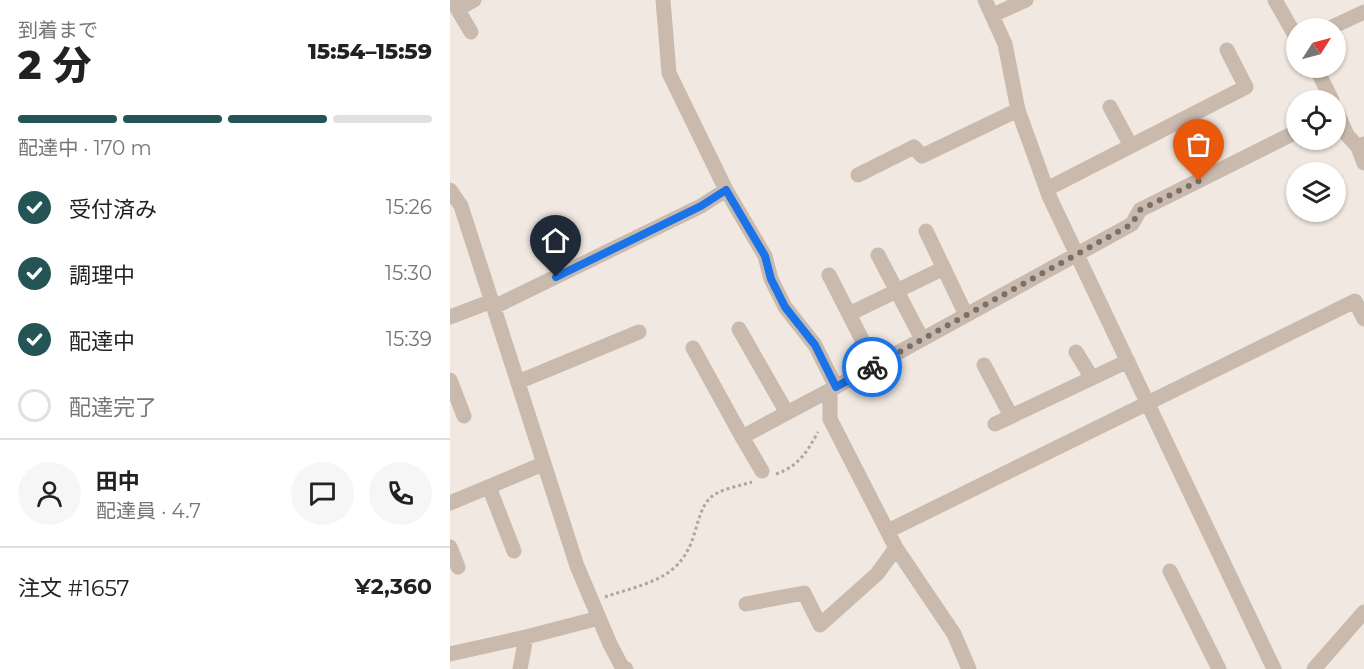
<!DOCTYPE html>
<html lang="ja">
<head>
<meta charset="utf-8">
<style>
  :root { --surface:#fff; --page:#f6f6f6; --text:#222; --muted:#767676; --line:#e0e0e0; --accent:#245456 }
  body { margin:0; font-family:Montserrat,"Noto Sans JP",sans-serif; background:var(--page); color:var(--text); height:100vh; display:flex; flex-direction:column; font-size:22px; white-space:nowrap }
  * { box-sizing:border-box; margin:0 }
  p { font-size:20px; color:var(--muted) }
  .icon { flex:none; width:33px; height:33px; fill:none; stroke:currentColor; stroke-width:2; stroke-linecap:round; stroke-linejoin:round }
  .map { position:relative; flex:1; overflow:hidden }
  .details { display:flex; flex-direction:column; background:var(--surface); width:450px }
  .details>* { flex:none }
  .needle { width:39px; rotate:54deg }
  .fabs { position:absolute; left:836px; top:18px; display:grid; gap:12px }
  .fabs a { display:grid; place-items:center; width:60px; height:60px; border-radius:50%; background:var(--surface); box-shadow:0 2px 4px #0004; font-size:30px }
  .pin { position:absolute; display:grid; place-items:center; width:51px; height:51px; color:#fff; margin:-62px -26px; border-radius:50% 50% 50% 0; rotate:-45deg; box-shadow:0 0 6px #0007 }
  .pin .icon { rotate:45deg }
  .courier { position:absolute; display:grid; place-items:center; width:60px; height:60px; margin:-30px; border:4px solid #1a73e8; border-radius:50%; background:#fff; color:#222; box-shadow:0 2px 8px #0007 }
  .overview em { font-style:normal; font-weight:800 }
  .overview div { display:flex; flex-direction:column-reverse }
  .overview { display:flex; align-items:center; justify-content:space-between; height:102px; padding:0 18px }
  h1 { font-size:39px; font-weight:800; line-height:45px }
  .bar { display:grid; grid-template-columns:repeat(4,1fr); gap:9px 6px; align-content:center; height:72px; padding:0 18px }
  .bar i { height:8px; border-radius:4px; background:var(--line) }
  .bar .selected { background:var(--accent) }
  .bar p { grid-column:span 4 }
  .line { display:flex; align-items:center; gap:15px; padding:0 18px; border-top:2px solid var(--line) }
  .line div { flex:1 }
  .round { display:grid; place-items:center; flex:none; width:63px; height:63px; border-radius:32px; background:var(--page) }
  ol { padding:0 18px; list-style:none }
  li { display:flex; align-items:center; gap:18px; height:66px }
  li p { margin-inline-start:auto }
  li .icon { padding:6px; border-radius:50%; background:var(--accent); color:#fff; stroke-width:4 }
  li:last-child { color:var(--muted) }
  li i { width:33px; height:33px; border:3px solid var(--line); border-radius:50% }
  main { display:flex; flex:1; min-height:0 }
  .map>svg:first-child { display:block }
</style>
</head>
<body>
<main>
<section class="details">
<div class="overview"><div><h1>2 分</h1><p>到着まで</p></div><em>15:54–15:59</em></div>
<div class="bar"><i class="selected"></i><i class="selected"></i><i class="selected"></i><i></i><p>配達中 · 170 m</p></div>
<ol>
<li><svg class="icon" aria-label="check" viewBox="0 0 24 24"><path d="M5 12l5 5 9-10"/></svg>受付済み<p>15:26</p></li>
<li><svg class="icon" aria-label="check" viewBox="0 0 24 24"><path d="M5 12l5 5 9-10"/></svg>調理中<p>15:30</p></li>
<li><svg class="icon" aria-label="check" viewBox="0 0 24 24"><path d="M5 12l5 5 9-10"/></svg>配達中<p>15:39</p></li>
<li><i></i>配達完了</li>
</ol>
<div class="line" style="height:108px"><a class="round"><svg class="icon" aria-label="person" viewBox="0 0 24 24"><circle cx="12" cy="8" r="4"/><path d="M4 21q1-7 8-7t8 7"/></svg></a><div><b>田中</b><p>配達員 · 4.7</p></div><a class="round"><svg class="icon" aria-label="chat" viewBox="0 0 24 24"><path d="M4 5h16v11H9l-5 4z"/></svg></a><a class="round"><svg class="icon" aria-label="phone" viewBox="0 0 24 24"><path d="M5 4h4l2 5-3 2q2 4 5 5l2-3 5 2v4C11 20 4 13 5 4z"/></svg></a></div>
<div class="line" style="height:78px"><div>注文 #1657</div><b>¥2,360</b></div>
</section>
<div class="map">
<svg width="914" height="669" viewBox="0 0 914 669">
  <rect width="100%" height="100%" fill="#f1e9e1"/>
  <g fill="none" stroke-linecap="round" stroke-linejoin="round">
    <path stroke="#b5a497" stroke-width="3" stroke-dasharray="3 3" stroke-linecap="butt" d="M326,474c23,-8 31,-22 42,-42
      M155,597c22,-8 51,-13 69,-29 24,-21 20,-52 35,-69 9,-10 31,-13 43,-17"/>
    <path stroke="#c9baad" stroke-width="15" d="M2,0l19,32
      M213,0l6,73 57,117 39,66 6,23 14,28 30,38 21,42
      M535,0l20,44 13,66 31,86 225,473
      M825,0l21,37
      M8,9l16,-9
      M543,15l33,-15
      M880,28l34,-16
      M866,68l16,32
      M660,107l21,39
      M887,112l10,23 11,12 6,-3
      M908,147l6,16
      M408,175l56,-28 8,9 96,-46
      M597,189l199,-102 -19,-37
      M0,190l11,16 116,360 33,78 11,21 5,4
      M476,231l40,84
      M428,255l44,84
      M379,275l46,90
      M44,307l207,-101 25,-16
      M399,314l95,-46
      M0,317l42,-16
      M289,329l48,84
      M243,348l49,89
      M626,352l16,26
      M534,365l27,51
      M0,380l14,36
      M68,382l121,-50
      M545,424l133,-63
      M312,471l-20,-34 88,-47
      M39,487l25,64
      M0,503l93,-39
      M438,531l467,-230 9,18
      M0,547l8,20
      M720,571l49,98
      M296,604l58,-11 16,32 57,-51 19,-26
      M0,654l76,-17
      M70,669l6,-32 73,-19
      M519,669l-15,-35 -58,-86 -66,-129v-29l302,-166 8,-14 156,-78
      M864,669l50,-57"/>
  </g>
  <g fill="none" stroke-linecap="round" stroke-linejoin="round">
    <path stroke="#79706b" stroke-width="6" stroke-dasharray="0 10.8" d="M422,367l260,-143 8,-14 59,-29"/>
    <path stroke="#1a73e8" stroke-width="8" d="M106,277l145,-71 25,-16 39,66 6,23 14,28 30,38 21,42 36,-20"/>
  </g>
</svg>
<div class="fabs">
<a><svg class="needle" viewBox="-14 -14 28 28"><path d="M0-13l5 13h-10z" fill="#e53935"/><path d="M0 13l5-13h-10z" fill="#767676"/></svg></a>
<a><svg class="icon" aria-label="locate" viewBox="0 0 24 24"><circle cx="12" cy="12" r="6"/><path d="M12 2v4M12 18v4M2 12h4M18 12h4"/></svg></a>
<a><svg class="icon" aria-label="layers" viewBox="0 0 24 24"><path d="M12 4l9 5-9 5-9-5zM3 14l9 5 9-5"/></svg></a>
</div>
<div class="pin" style="left:749px;top:181px;background:#ea580c"><svg class="icon" aria-label="bag" viewBox="0 0 24 24"><path d="M5 8h14l-1 12H6zM9 8a3 3 0 0 1 6 0"/></svg></div>
<div class="pin" style="left:106px;top:277px;background:#1f2937"><svg class="icon" aria-label="home" viewBox="0 0 24 24"><path d="M3 11l9-7 9 7M6 9v11h12V9"/></svg></div>
<div class="courier" style="left:422px;top:367px"><svg class="icon" aria-label="bike" viewBox="0 0 24 24"><circle cx="6" cy="16" r="4"/><circle cx="18" cy="16" r="4"/><path d="M6 16l4-8h5l3 8M10 8l3 8H6M13 5h3"/></svg></div>
</div>
</main>
</body>
</html>
